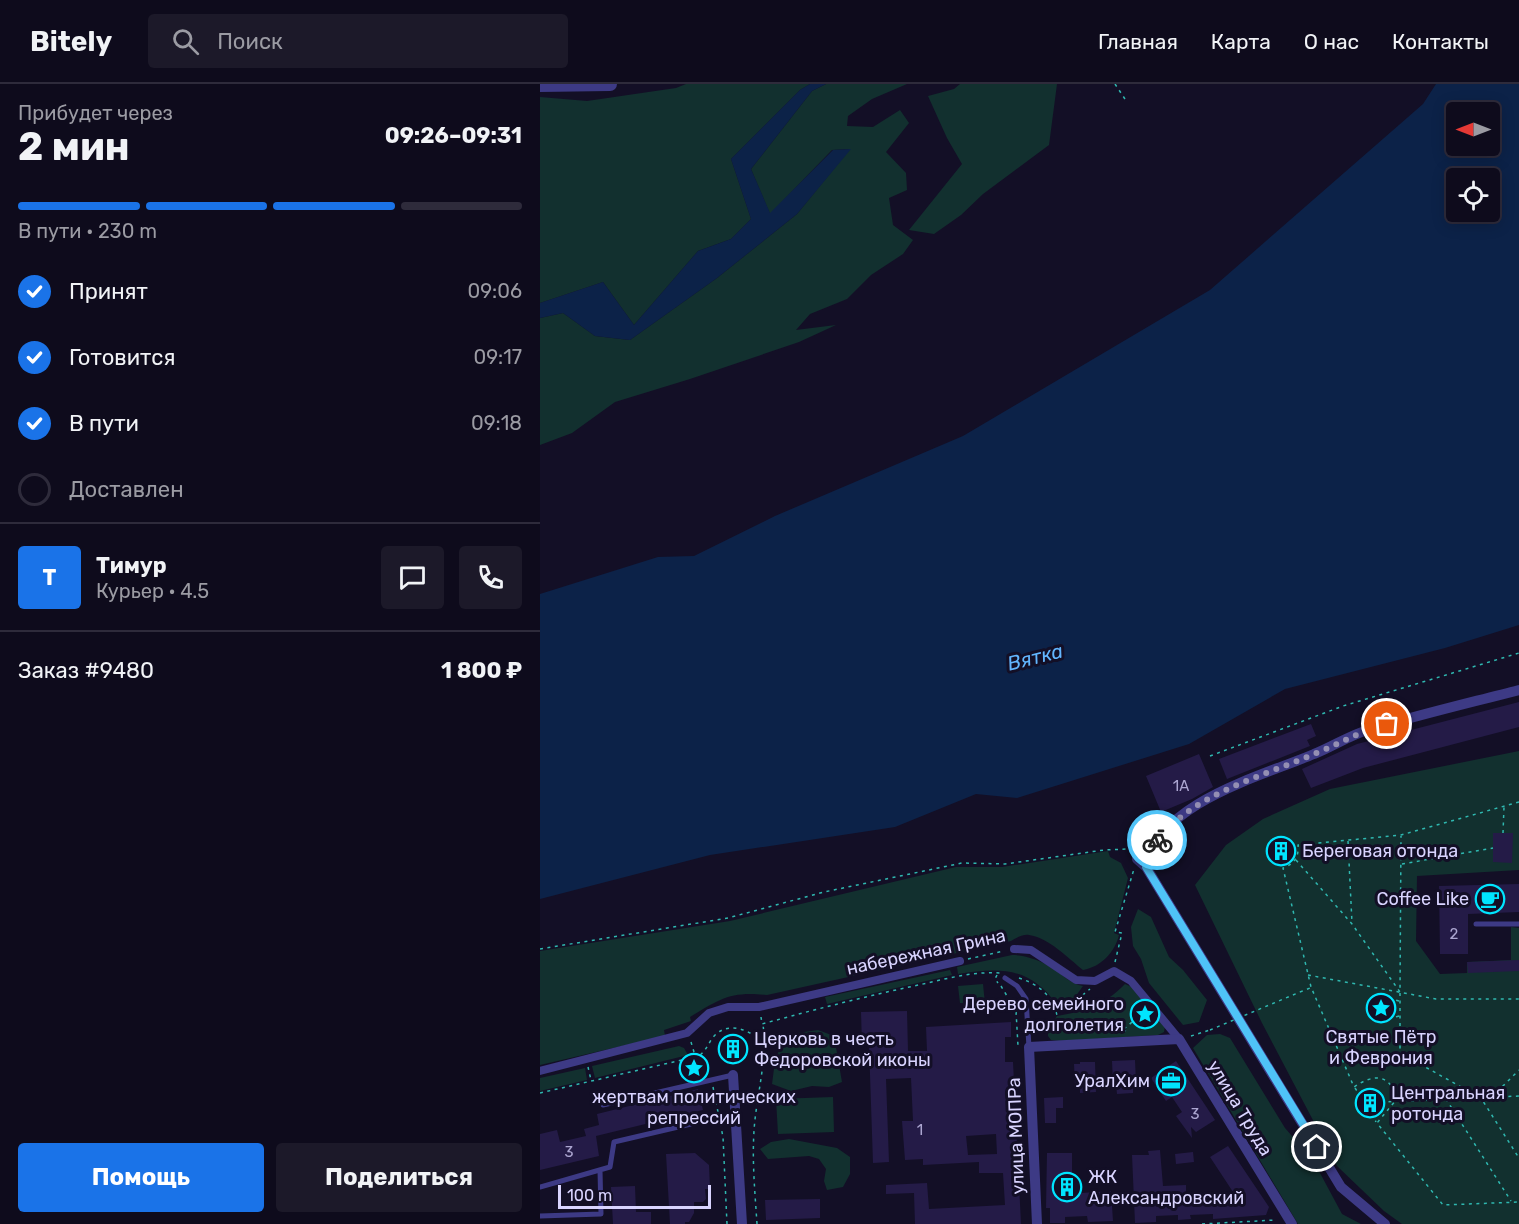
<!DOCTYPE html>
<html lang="ru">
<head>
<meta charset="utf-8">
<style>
  :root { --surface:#0e0b1c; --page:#1c1929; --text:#f1f3f6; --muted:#9b9ba3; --line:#2e2b3b; --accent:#1a73e8 }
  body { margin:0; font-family:Rubik,sans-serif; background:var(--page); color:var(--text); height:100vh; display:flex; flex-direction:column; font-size:22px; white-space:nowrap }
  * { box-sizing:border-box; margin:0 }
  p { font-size:20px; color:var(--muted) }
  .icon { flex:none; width:33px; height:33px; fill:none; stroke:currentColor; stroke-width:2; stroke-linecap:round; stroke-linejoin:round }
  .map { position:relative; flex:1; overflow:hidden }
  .details { display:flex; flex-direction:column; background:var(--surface); width:540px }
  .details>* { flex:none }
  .needle { width:39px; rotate:270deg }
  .controls { position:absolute; left:906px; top:18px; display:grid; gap:12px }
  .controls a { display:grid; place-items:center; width:54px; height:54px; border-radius:6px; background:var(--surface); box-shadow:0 3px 15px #0003,0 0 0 2px var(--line); font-size:30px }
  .scale { position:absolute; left:18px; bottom:15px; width:153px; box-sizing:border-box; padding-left:6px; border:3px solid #d9d4ff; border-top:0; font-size:16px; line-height:21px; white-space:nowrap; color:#d9d4ff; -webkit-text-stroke:4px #130f26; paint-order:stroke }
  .pin { position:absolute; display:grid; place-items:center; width:51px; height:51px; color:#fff; margin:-26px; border:3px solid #fff; border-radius:50%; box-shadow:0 2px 6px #0007 }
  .courier { position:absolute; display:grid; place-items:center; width:60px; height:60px; margin:-30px; border:4px solid #4fc3f7; border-radius:50%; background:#fff; color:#222; box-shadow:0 2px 8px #0007 }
  .headline em { font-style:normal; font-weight:700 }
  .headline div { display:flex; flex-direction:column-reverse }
  .headline { display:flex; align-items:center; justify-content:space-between; height:102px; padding:0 18px }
  h1 { font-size:39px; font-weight:700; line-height:45px }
  .bar { display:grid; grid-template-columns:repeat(4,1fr); gap:9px 6px; align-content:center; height:72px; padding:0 18px }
  .bar i { height:8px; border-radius:4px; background:var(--line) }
  .bar .current { background:var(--accent) }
  .bar p { grid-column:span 4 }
  .line { display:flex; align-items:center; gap:15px; padding:0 18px; border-top:2px solid var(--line) }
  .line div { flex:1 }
  .round { display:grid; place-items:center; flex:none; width:63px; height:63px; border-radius:6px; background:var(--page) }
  ol { padding:0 18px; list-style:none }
  li { display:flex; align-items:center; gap:18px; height:66px }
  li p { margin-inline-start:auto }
  li .icon { padding:6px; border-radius:50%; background:var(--accent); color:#fff; stroke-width:4 }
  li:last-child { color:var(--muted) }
  li i { width:33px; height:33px; border:3px solid var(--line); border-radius:50% }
  .cta { display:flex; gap:12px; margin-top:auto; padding:12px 18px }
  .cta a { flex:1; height:69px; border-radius:6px; background:var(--accent); color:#fff; font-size:24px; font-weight:700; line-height:69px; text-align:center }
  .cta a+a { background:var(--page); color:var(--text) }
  header { display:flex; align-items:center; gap:36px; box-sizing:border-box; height:84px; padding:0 30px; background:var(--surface); border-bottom:2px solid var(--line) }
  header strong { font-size:28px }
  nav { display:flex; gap:33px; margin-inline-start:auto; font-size:21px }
  .search { width:420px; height:54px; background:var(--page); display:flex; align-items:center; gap:15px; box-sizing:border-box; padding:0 21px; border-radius:6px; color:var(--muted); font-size:22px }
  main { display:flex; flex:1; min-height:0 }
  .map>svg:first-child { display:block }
</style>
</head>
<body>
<header>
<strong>Bitely</strong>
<div class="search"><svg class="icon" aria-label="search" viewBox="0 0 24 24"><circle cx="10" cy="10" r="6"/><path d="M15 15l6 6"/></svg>Поиск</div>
<nav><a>Главная</a><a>Карта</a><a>О нас</a><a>Контакты</a></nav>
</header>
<main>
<section class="details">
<div class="headline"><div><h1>2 мин</h1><p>Прибудет через</p></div><em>09:26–09:31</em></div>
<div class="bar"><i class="current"></i><i class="current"></i><i class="current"></i><i></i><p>В пути · 230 m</p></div>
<ol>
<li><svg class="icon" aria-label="check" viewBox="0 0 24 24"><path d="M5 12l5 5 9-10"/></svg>Принят<p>09:06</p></li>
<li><svg class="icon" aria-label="check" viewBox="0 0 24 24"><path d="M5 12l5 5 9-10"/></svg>Готовится<p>09:17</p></li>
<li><svg class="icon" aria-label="check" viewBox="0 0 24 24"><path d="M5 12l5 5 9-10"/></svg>В пути<p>09:18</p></li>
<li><i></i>Доставлен</li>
</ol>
<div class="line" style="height:108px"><b class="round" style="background:var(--accent);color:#fff">Т</b><div><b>Тимур</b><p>Курьер · 4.5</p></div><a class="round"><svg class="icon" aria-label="chat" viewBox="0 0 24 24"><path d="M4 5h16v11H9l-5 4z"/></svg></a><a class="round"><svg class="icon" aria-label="phone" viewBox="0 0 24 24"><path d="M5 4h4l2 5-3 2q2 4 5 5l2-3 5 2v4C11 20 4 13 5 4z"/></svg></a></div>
<div class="line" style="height:78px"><div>Заказ #9480</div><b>1 800 ₽</b></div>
<div class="cta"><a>Помощь</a><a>Поделиться</a></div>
</section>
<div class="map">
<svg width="979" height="1140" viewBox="0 0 979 1140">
  <rect width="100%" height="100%" fill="#130f26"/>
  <path fill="#12302f" d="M146,0h124l-10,6 -69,69 20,60 -20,20 -33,12 -64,74 -31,-43 -63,21v-206l47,4 89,-13z
    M286,0h81l-35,15 -24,17 -1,10 26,1 27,-17 9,13 -23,29 20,21 1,17 -18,8 4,27 20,15 -10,14 -32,21 -24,24 -37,15 -14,16 40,-5 -37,17 -109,37 -75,23 -43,31 -32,12v-127l23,-5 32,23 35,4 87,-62 80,-64 53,-65 -18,1 -62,64 -19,-45 61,-78z
    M420,0h97l-8,61 -66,49 -22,21 -27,19 -25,-4 53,-66 -15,-26 -19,-42 26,-7z
    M979,667v119l-102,6 -1,65 24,33 27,-1v-11l44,-2v-33l8,1v296h-117l-18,-13 -47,-45 -75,-143 -67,-138 31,-40 37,-26 67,-30z
    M568,767l2,6 11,6 7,15 -14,55 5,2c-4,17 -18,32 -36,35 -15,-12 -34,-32 -54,-35 -6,-1 -13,3 -18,6l-244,54c-37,-4 -47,4 -77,22l1,4 -27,9 1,6 -125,29v-114l190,-30 226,-54h46z
    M598,825l13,8 18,40 14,13 24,30 -8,22 -16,3 -34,-42 -8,-24 -8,-13 -2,-19z
    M472,871c14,0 30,6 42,14 10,7 17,15 29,17l-10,14 -15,6c-28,-39 -56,-39 -100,-32l-1,-7z
    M410,886l2,5 -125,29 -2,-7z
    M443,900l2,20 -25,-1 -2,-17z
    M585,900l9,4 31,38 -1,6 -6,3 -97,6 -10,-1 -3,-4v-8l9,-12c30,-5 46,-10 68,-32z
    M278,946l16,6 8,46 -13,5 -17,-1 -21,5 -19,-7 3,-23 7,-19 15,-9z
    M680,950l10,4 55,90 28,32 29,54 19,10h-63l-105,-176 14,-13z
    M139,962l5,2 4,7 -93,23 -3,-12z
    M45,984l2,12 -47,11v-13z
    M293,1013l1,35 -56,2 -2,-35z
    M249,1055l48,9 13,9v17l-7,13 -16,3 -3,-9 2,-12 -7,-10 -10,-3 -41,3 -8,-10 11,-7z"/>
  <path fill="#0c2248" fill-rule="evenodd" d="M270,0h16l-14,7 -61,78 19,44 63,-63 18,-1 -54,65 -80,64 -87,62 -35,-4 -32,-23 -23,5v-15l63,-21 31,43 64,-74 33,-12 20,-20 -20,-60 69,-69z
    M896,0h83v541l-74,23 -160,41 -96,55 -172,54 -41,-4 -81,33 -185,28 -170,44v-305l118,-37 36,-1 81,-40 188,-80 247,-146 213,-186zM916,28h34v34h-34zM916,94h34v34h-34z"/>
  <path fill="#241b47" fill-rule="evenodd" d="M979,618v25l-156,41 -52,20 -9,-19 55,-25z
    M771,640l5,12 -9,4 3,6 -83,33 -8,-20z
    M659,670l14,33 -21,12 -31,13 -15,-36z
    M953,749h20l-1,30 -19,-1z
    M729 768a12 12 0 1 1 24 0a12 12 0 1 1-24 0Z
    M979,800v28l-51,2v40h-28l-1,-68z
    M979,876v11l-51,2 -1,-11z
    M367,927l1,40h19l-1,-24 85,-5v15h-6v25h8l8,162h-106l-1,-31 -28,1v-9l41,-2 2,26 76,-4 -2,-32h-24v-11l-56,3v-6l-18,1 -3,-39h11l-2,-43 -25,1 3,83 -16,1 -4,-118h-7l-1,-33zM456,1050l1,20 -29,1 -2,-19z
    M189,953h9v4h5v10h-4v7l-8,1 -1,-8h-6l-1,-10h7z
    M595,976l1,23h-3v10l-16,1 -1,-10h-3l-1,-23z
    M636,977l39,59 -19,12 -5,-5 1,11 -16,-22 6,-4 -10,-15 -6,4 -15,-23z
    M540,978h15l1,30 -16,1v-7h-5l-1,-22h6z
    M158,1005l5,21 -107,26 3,20 -59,14v-36l17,-4 3,12 26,-6 -2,-7 15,-4 -2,-11z
    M819 1019a11 11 0 1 1 22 0a11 11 0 1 1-22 0Z
    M523,1013v11h-7v15h-11l-1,-25z
    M688,1062l41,61 -3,8 -53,4v-5l-23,1 1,4 -13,1v-5l-22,1v6l-21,1 -3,-68h17l-1,-4 12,-1 3,36 23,-1v12l49,-2 -25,-38z
    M653,1068l1,10 -18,2 -1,-10z
    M155,1069l14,12 1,24h-5l1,10 -3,3h-9v11l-5,9h-4v2h-15l-4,-70z
    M507,1069h25v27h8l1,13 30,-2 2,30 -25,1 -1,-6 -22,1v6h-15v-15h-4z
    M95,1102l1,26h15v12h-38l-2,-37z
    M280,1115v19l-54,2 -1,-20z"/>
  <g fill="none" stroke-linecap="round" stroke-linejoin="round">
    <path stroke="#2fb8b0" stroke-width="1.5" stroke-dasharray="3 4.5" stroke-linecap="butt" d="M575,0l12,18
      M670,672l133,-50 176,-53
      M979,718l-118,33 -103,10c1,11 -3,19 -15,23l28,119 43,100c20,-14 38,-13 42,13l-19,23 66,82 76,-3
      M963,749l1,-26
      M808,757l4,82
      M751,762l6,-1
      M756,776l56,64 48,68 1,-156
      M862,780l91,-16
      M0,865l188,-31 96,-26 138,-29 43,1 99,-14 23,-1 1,2
      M428,875l36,-8
      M575,878l7,-29 -7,-1 19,-63
      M457,891l-2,4 3,4
      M768,891l128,24h83
      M479,894c22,7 36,20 39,43l70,10
      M461,902l15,25 2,35
      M760,908l10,-4
      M860,909v60l81,45 38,60
      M517,926l16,-7 17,-14
      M859,932c-13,4 -24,5 -26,-11 8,-10 15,-7 26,-4
      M221,933l1,7c51,-14 101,-27 152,-38 28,-6 57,-15 86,-13
      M584,945l15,-13 2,2 2,13
      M651,952l19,-6
      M151,958l3,10 5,4 4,17
      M48,983l3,13
      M173,1003l10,50 4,87
      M815,1004l6,9
      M0,1009l159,-37c6,-5 8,-9 12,-16 15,-22 40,-10 55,5
      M952,1013l27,-27
      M906,1015l65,102
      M841,1018l138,-6
      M832,1030l4,8
      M217,1140c-2,-31 -5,-62 -3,-93 2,-34 14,-73 9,-106
      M662,1140l74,-4"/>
    <path stroke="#3d3a85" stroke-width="5" d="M936,840h43
      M465,894l12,8 9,13 3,48
      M63,1021l130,-30
      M0,1103l70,-20 4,-25 77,-18
      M0,1132l61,-2 -1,-44"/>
    <path stroke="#3d3a85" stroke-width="8" d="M474,865l17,1 45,30 19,1 19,-10 17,10 48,58
      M0,987l147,-38 22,-20 19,-6h31l201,-46"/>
    <path stroke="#3d3a85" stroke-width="10" d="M597,775l9,8 195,320 44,37
      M606,783c11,-64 116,-91 168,-113 18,-7 36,-19 54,-24 50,-15 101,-27 151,-40
      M193,991l9,149
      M497,1140l-8,-177 150,-8 113,185"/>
    <path stroke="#3d3a85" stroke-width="14" d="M0,1l70,-1"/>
    <path stroke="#2fb8b0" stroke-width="1.5" stroke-dasharray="3 4.5" stroke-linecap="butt" d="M670,946l90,-38"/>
  </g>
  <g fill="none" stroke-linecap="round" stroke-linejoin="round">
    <path stroke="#948fb3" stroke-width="6" stroke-dasharray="0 10.8" d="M617,756c40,-48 102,-62 157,-86 25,-10 47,-23 73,-30"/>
    <path stroke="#4fc3f7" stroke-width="8" d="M617,756l-9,12 -2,15 171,280"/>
  </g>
  <defs>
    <g id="building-ring" transform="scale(1.5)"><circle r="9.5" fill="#130f26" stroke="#00e5ff" stroke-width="1.5"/><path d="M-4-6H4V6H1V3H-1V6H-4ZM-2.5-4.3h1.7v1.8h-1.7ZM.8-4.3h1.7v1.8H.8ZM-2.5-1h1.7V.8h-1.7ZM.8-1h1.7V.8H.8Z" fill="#00e5ff"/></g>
    <g id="cafe-ring" transform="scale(1.5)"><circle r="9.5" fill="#130f26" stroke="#00e5ff" stroke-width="1.5"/><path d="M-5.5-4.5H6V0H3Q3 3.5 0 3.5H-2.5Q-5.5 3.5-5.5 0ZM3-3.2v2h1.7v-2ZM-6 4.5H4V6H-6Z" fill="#00e5ff"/></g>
    <g id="sight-ring" transform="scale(1.5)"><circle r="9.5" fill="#130f26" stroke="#00e5ff" stroke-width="1.5"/><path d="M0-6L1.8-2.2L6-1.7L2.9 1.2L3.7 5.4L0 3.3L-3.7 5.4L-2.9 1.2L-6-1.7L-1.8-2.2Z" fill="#00e5ff"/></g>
    <g id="office-ring" transform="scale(1.5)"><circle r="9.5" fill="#130f26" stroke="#00e5ff" stroke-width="1.5"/><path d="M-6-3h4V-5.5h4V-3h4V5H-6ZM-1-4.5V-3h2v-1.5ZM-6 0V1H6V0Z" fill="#00e5ff"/></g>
  </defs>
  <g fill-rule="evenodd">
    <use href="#building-ring" x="741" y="767"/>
    <use href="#cafe-ring" x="950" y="815"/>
    <use href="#sight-ring" x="841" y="924"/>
    <use href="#sight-ring" x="605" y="930"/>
    <use href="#building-ring" x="193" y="965"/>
    <use href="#sight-ring" x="154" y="984"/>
    <use href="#office-ring" x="631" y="997"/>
    <use href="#building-ring" x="830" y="1019"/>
    <use href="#building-ring" x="527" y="1103"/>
  </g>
  <g text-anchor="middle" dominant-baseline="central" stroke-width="6" stroke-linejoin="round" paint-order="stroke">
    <g font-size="15" fill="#aca6d1">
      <text x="641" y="702">1А</text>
      <text x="914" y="850">2</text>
      <text x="655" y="1030">3</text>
      <text x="380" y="1046">1</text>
      <text x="29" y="1068">3</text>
    </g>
    <g font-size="18" fill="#d9d4ff" stroke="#130f26" text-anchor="start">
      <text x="762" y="767">Береговая отонда</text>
      <text x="929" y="815" text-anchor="end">Coffee Like</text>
      <text x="584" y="920" text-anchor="end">Дерево семейного<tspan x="584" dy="21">долголетия</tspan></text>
      <text x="841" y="953" text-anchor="middle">Святые Пётр<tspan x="841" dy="21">и Феврония</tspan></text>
      <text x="214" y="955">Церковь в честь<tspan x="214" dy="21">Федоровской иконы</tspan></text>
      <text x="610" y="997" text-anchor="end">УралХим</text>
      <text x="851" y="1009">Центральная<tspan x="851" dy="21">ротонда</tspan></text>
      <text x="154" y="1013" text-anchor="middle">жертвам политических<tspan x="154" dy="21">репрессий</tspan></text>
      <text x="548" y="1093">ЖК<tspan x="548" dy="21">Александровский</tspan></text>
    </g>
    <g font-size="18" fill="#d9d4ff" stroke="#130f26">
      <text transform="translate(386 868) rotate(-12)">набережная Грина</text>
      <text transform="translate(700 1024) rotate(59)">улица Труда</text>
      <text transform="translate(476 1052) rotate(-92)">улица МОПРа</text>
    </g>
    <g font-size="20" font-style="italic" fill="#62b6ff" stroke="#130f26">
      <text transform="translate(495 573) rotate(-14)">Вятка</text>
    </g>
  </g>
</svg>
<div class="controls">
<a><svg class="needle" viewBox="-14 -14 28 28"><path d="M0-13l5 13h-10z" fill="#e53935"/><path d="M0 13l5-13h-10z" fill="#9b9ba3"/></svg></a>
<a><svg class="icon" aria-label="locate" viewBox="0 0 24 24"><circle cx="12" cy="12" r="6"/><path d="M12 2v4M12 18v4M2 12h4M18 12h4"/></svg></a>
</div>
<div class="scale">100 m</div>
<div class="pin" style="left:847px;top:640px;background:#ea580c"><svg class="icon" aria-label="bag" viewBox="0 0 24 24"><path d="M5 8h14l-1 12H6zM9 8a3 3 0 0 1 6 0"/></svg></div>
<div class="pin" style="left:777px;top:1063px;background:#1f2937"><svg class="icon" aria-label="home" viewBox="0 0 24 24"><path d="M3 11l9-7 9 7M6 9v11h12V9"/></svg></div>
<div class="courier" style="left:617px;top:756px"><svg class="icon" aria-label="bike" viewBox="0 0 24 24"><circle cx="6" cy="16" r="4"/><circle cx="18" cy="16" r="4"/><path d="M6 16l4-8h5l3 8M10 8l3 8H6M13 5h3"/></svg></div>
</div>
</main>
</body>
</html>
